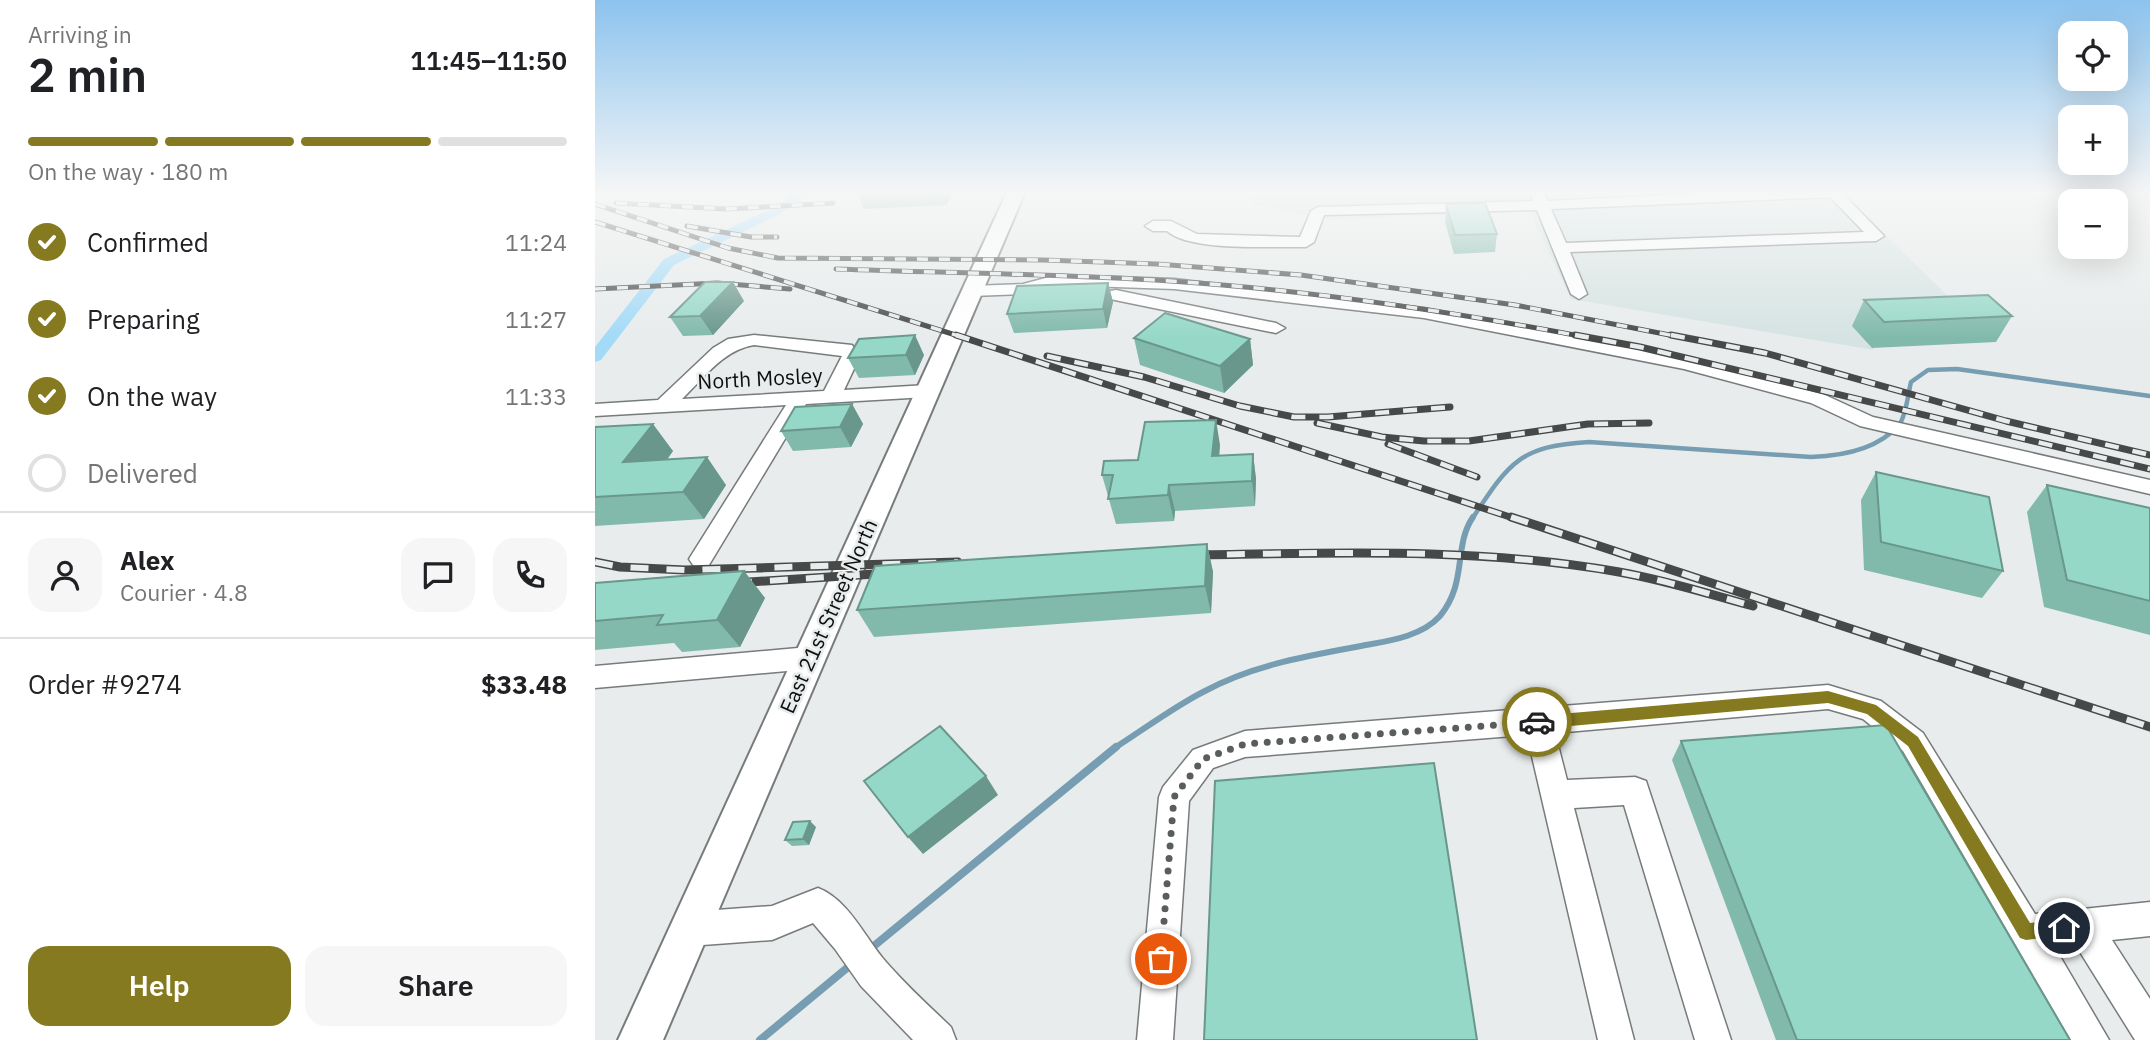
<!DOCTYPE html>
<html lang="en">
<head>
<meta charset="utf-8">
<style>
  :root { --surface:#fff; --page:#f6f6f6; --text:#202124; --muted:#757577; --line:#e0e0e0; --accent:#857a1f }
  body { margin:0; font-family:"IBM Plex Sans",sans-serif; background:var(--page); color:var(--text); height:100vh; display:flex; flex-direction:column; font-size:26px; white-space:nowrap }
  * { box-sizing:border-box; margin:0 }
  p { font-size:23px; color:var(--muted) }
  .icon { flex:none; width:38px; height:38px; fill:none; stroke:currentColor; stroke-width:2; stroke-linecap:round; stroke-linejoin:round }
  .map { position:relative; flex:1; overflow:hidden }
  .drawer { display:flex; flex-direction:column; background:var(--surface); width:595px }
  .drawer>* { flex:none }
  .fabs { position:absolute; left:1463px; top:21px; display:grid; gap:14px }
  .fabs a { display:grid; place-items:center; width:70px; height:70px; border-radius:14px; background:var(--surface); box-shadow:0 7px 28px #0002; font-size:35px }
  .pin { position:absolute; display:grid; place-items:center; width:60px; height:60px; color:#fff; margin:-30px; border:4px solid #fff; border-radius:50%; box-shadow:0 2px 7px #0007 }
  .courier { position:absolute; display:grid; place-items:center; width:70px; height:70px; margin:-35px; border:5px solid #857a1f; border-radius:50%; background:#fff; color:#222; box-shadow:0 2px 9px #0007 }
  .head em { font-style:normal; font-weight:600 }
  .head div { display:flex; flex-direction:column-reverse }
  .head { display:flex; align-items:center; justify-content:space-between; height:119px; padding:0 28px }
  h1 { font-size:46px; font-weight:600; line-height:52px }
  .bar { display:grid; grid-template-columns:repeat(4,1fr); gap:10px 7px; align-content:center; height:84px; padding:0 28px }
  .bar i { height:9px; border-radius:5px; background:var(--line) }
  .bar .on { background:var(--accent) }
  .bar p { grid-column:span 4 }
  .line { display:flex; align-items:center; gap:18px; padding:0 28px; border-top:2px solid var(--line) }
  .line div { flex:1 }
  .round { display:grid; place-items:center; flex:none; width:74px; height:74px; border-radius:21px; background:var(--page) }
  ol { padding:0 28px; list-style:none }
  li { display:flex; align-items:center; gap:21px; height:77px }
  li p { margin-inline-start:auto }
  li .icon { padding:7px; border-radius:50%; background:var(--accent); color:#fff; stroke-width:4 }
  li:last-child { color:var(--muted) }
  li i { width:38px; height:38px; border:4px solid var(--line); border-radius:50% }
  .primary-button { display:flex; gap:14px; margin-top:auto; padding:14px 28px }
  .primary-button a { flex:1; height:80px; border-radius:21px; background:var(--accent); color:#fff; font-size:28px; font-weight:600; line-height:80px; text-align:center }
  .primary-button a+a { background:var(--page); color:var(--text) }
  main { display:flex; flex:1; min-height:0 }
  .map>svg:first-child { display:block }
</style>
</head>
<body>
<main>
<section class="drawer">
<div class="head"><div><h1>2 min</h1><p>Arriving in</p></div><em>11:45–11:50</em></div>
<div class="bar"><i class="on"></i><i class="on"></i><i class="on"></i><i></i><p>On the way · 180 m</p></div>
<ol>
<li><svg class="icon" aria-label="check" viewBox="0 0 24 24"><path d="M5 12l5 5 9-10"/></svg>Confirmed<p>11:24</p></li>
<li><svg class="icon" aria-label="check" viewBox="0 0 24 24"><path d="M5 12l5 5 9-10"/></svg>Preparing<p>11:27</p></li>
<li><svg class="icon" aria-label="check" viewBox="0 0 24 24"><path d="M5 12l5 5 9-10"/></svg>On the way<p>11:33</p></li>
<li><i></i>Delivered</li>
</ol>
<div class="line" style="height:126px"><a class="round"><svg class="icon" aria-label="person" viewBox="0 0 24 24"><circle cx="12" cy="8" r="4"/><path d="M4 21q1-7 8-7t8 7"/></svg></a><div><b>Alex</b><p>Courier · 4.8</p></div><a class="round"><svg class="icon" aria-label="chat" viewBox="0 0 24 24"><path d="M4 5h16v11H9l-5 4z"/></svg></a><a class="round"><svg class="icon" aria-label="phone" viewBox="0 0 24 24"><path d="M5 4h4l2 5-3 2q2 4 5 5l2-3 5 2v4C11 20 4 13 5 4z"/></svg></a></div>
<div class="line" style="height:91px"><div>Order #9274</div><b>$33.48</b></div>
<div class="primary-button"><a>Help</a><a>Share</a></div>
</section>
<div class="map">
<svg width="1555" height="1040" viewBox="0 0 1555 1040">
  <rect width="100%" height="100%" fill="#e8ecec"/>
  <path fill="#d5e3e2" d="M657,192h590l130,128 -118,6 20,24 -303,-51 -42,-88 -201,9 -77,-16z"/>
  <g fill="none" stroke-linecap="round" stroke-linejoin="round">
    <path stroke="#769db2" stroke-width="4.5" d="M877,519c37,-56 47,-73 117,-77l222,15c31,-1 66,-7 88,-32 7,-9 9,-31 12,-43l17,-12 29,-1 193,27"/>
    <path stroke="#769db2" stroke-width="6" d="M518,749c30,-19 59,-41 90,-57 49,-27 104,-36 158,-46 27,-5 60,-9 79,-30 28,-34 13,-70 33,-99"/>
    <path stroke="#769db2" stroke-width="8" d="M274,950l247,-203
      M165,1040l93,-77"/>
    <path fill="#a2daf8" fill-rule="evenodd" d="M202,192h15l-36,24 -102,49 -73,95 -6,2v-15l69,-88 104,-49z"/>
    <g stroke="#777b7b" stroke-width="3">
      <path id="minor" d="M935,192h14l3,9 185,-9h109l43,44 -8,5 -306,11 17,42 -8,5 -8,-5 -34,-84 -213,5 -10,27 -8,5c-34,-1 -115,5 -139,-16h-14l-8,-5 8,-5h18l26,13 103,3 11,-26 7,-4 215,-6zM1235,197l34,35 -298,11 -15,-34z
        M462,275l117,4 250,29 262,50 139,37 48,22 277,63v14l-290,-68 -49,-23 -127,-34 -260,-51 -250,-29 -117,-4 -33,9 -52,2 -8,-5 8,-5 51,-2z
        M521,290l160,33 9,5 -9,5 -166,-34 -2,-4 2,-4z
        M159,335l98,10 8,11 -16,34 83,-5 10,6 -10,6 -121,7 -97,161 -8,3 -8,-3 -4,-6 97,-154 -191,11v-12l63,-4 55,-52 15,-9zM159,345l88,11 -18,35 -142,8c22,-21 41,-49 72,-54z
        M214,647l9,3 4,8 -4,8 -9,3 -214,19v-22z
        M1233,685l53,16 42,32 112,181 115,-12v34l-38,4 38,59v41h-15l-60,-96 -21,2 55,94h-38l-168,-289 -40,-32 -35,-10 -273,24 12,47 68,-3 11,4 85,259h-36l-71,-235 -50,3 60,232h-36l-71,-305 -282,22 -32,11 -24,33 -16,239h-36l22,-243 4,-10 30,-37 52,-19z
        M223,888c31,12 47,50 68,74 20,23 43,44 65,65l5,13h-43l-52,-54 -26,-37 -22,-26 -41,17 -83,6 -12,-5 -5,-12 5,-12 12,-5 83,-6z"/>
    </g>
    <g stroke="#777b7b" stroke-width="4">
      <path id="major" d="M412,192h18l-362,848h-45z"/>
    </g>
    <use href="#minor" fill="#fff" fill-rule="evenodd"/>
    <use href="#major" fill="#fff" fill-rule="evenodd"/>
    <g stroke="#474949" stroke-width="5">
      <path id="rail-far2" d="M21,203l111,6 106,-6
        M0,204l133,44 50,10 266,2 113,4 144,11 214,30 165,32
        M0,222l367,115
        M92,226l64,11h26
        M241,269c111,4 223,5 334,12 139,9 278,30 415,56
        M0,289l122,-6 73,6"/>
    </g>
    <g stroke="#474949" stroke-width="7">
      <path id="rail-far1" d="M361,335l560,184
        M980,335l65,12 510,122
        M1076,335l94,18 241,68 144,34
        M452,356l97,21 96,29 54,11h34l122,-10
        M722,423l65,14 42,4h45l119,-17 61,-1
        M793,444l89,33"/>
    </g>
    <g stroke="#474949" stroke-width="9">
      <path id="rail" d="M916,517l639,210
        M596,555c142,-2 288,-8 428,17 46,8 90,22 134,34
        M0,562l25,5 65,3 273,-8
        M139,583l157,-10"/>
    </g>
    <use href="#rail-far2" stroke="#e8ecec" stroke-width="3.5" stroke-dasharray="11" stroke-linecap="butt"/>
    <use href="#rail-far1" stroke="#e8ecec" stroke-width="4.5" stroke-dasharray="14" stroke-linecap="butt"/>
    <use href="#rail" stroke="#e8ecec" stroke-width="6" stroke-dasharray="18" stroke-linecap="butt"/>
  </g>
  <path fill="#81baab" d="M262,192h96l-7,13 -82,4z
    M851,204l51,30 -2,18 -41,2 -9,-32z
    M513,283l5,19 -6,26 -93,5 -7,-19z
    M1269,300l148,16 -16,26 -124,6 -20,-22z
    M149,301l-31,34 -30,1 -13,-19z
    M539,338l116,1 3,26 -29,28 -84,-28z
    M264,339l65,16 -9,20 -56,3 -11,-20z
    M257,404l11,20 -12,23 -58,4 -12,-20z
    M0,427l78,24 -6,9 59,25 -22,34 -109,7z
    M625,445l-1,11 34,-2 3,25 -1,27 -80,5 -1,10 -58,3 -14,-49 36,-15z
    M1281,472l127,99 -21,27 -118,-28 -3,-70z
    M1452,485l103,23v127l-106,-28 -17,-95z
    M612,544l6,28 -2,41 -337,24 -17,-27z
    M149,571l21,27 -25,49 -58,5 -8,-9 -79,7v-67z
    M1086,741l389,299h-294l-104,-280z
    M221,827l-7,18 -17,1 -7,-6z"/>
  <path fill="#69978b" d="M346,192h12l-7,13z
    M138,282l11,19 -31,34 -13,-19z
    M513,283l5,19 -6,26 -4,-19z
    M320,335l9,20 -9,20 -9,-20z
    M655,339l3,26 -29,28 -4,-27z
    M257,404l11,20 -12,23 -11,-20z
    M621,420l4,25 -3,37 -5,-26z
    M58,424l20,27 -28,38 -22,-27z
    M658,454l3,25 -1,27 -3,-25z
    M112,457l19,28 -22,34 -21,-27z
    M574,485l6,26 -1,10 -6,-26z
    M612,544l6,28 -2,41 -6,-27z
    M149,571l21,27 -25,49 -23,-27z
    M391,776l12,19 -75,59 -15,-17z
    M215,821l6,6 -7,18 -6,-6z"/>
  <path fill="#96d8c7" stroke="#69978b" stroke-width="2" d="M890,203l12,31 -42,1 -9,-31z
    M110,282h28l-33,34 -30,1z
    M513,283l-5,26 -96,5 10,-28z
    M1393,295l24,21 -128,6 -20,-22z
    M570,313l85,26 -30,27 -86,-28z
    M320,335l-9,20 -58,3 11,-19z
    M257,404l-12,23 -59,4 14,-24z
    M621,420l-4,36 41,-2 -1,27 -83,4 -1,10 -60,4 5,-24h-11l2,-14 34,-1 7,-38z
    M58,424l-30,38 84,-5 -24,35 -88,5v-70z
    M1281,472l113,25 14,74 -122,-29z
    M1452,485l103,23v93l-83,-21z
    M612,544l-2,42 -348,24 18,-44z
    M149,571l-27,49 -60,5 6,-10 -68,6v-38z
    M1291,725l184,315h-273l-116,-299z
    M345,726l46,50 -78,61 -44,-56z
    M839,763l43,277h-273l11,-259z
    M215,821l-7,18 -18,1 8,-18z"/>
  <linearGradient id="sky" x2="0" y2="1"><stop stop-color="#8cc3ee"/><stop offset="0.57" stop-color="#f5f6f6"/><stop offset="1" stop-color="#f5f6f6" stop-opacity="0"/></linearGradient>
  <rect width="1555" height="338" fill="url(#sky)"/>
  <path fill="#857a1f" d="M1233,691l48,14 42,32 112,186 34,-4 6,3 2,6 -2,6 -44,6 -6,-2 -112,-192 -41,-32 -39,-11 -291,26 -7,-7 7,-6z"/>
  <g fill="none" stroke-linecap="round" stroke-linejoin="round">
    <path stroke="#5a5d5d" stroke-width="7" stroke-dasharray="0 12.6" d="M566,959l13,-162 29,-38 42,-15 292,-22"/>
  </g>
  <g text-anchor="middle" dominant-baseline="central" stroke-width="5" stroke-linejoin="round" paint-order="stroke">
    <g font-size="21" fill="#0e1010" stroke="#e8ecec">
      <text transform="translate(165 378) rotate(-3)">North Mosley</text>
      <text transform="translate(233 616) rotate(-66)">East 21st Street North</text>
    </g>
  </g>
</svg>
<div class="fabs">
<a><svg class="icon" aria-label="locate" viewBox="0 0 24 24"><circle cx="12" cy="12" r="6"/><path d="M12 2v4M12 18v4M2 12h4M18 12h4"/></svg></a>
<a>+</a>
<a>−</a>
</div>
<div class="pin" style="left:566px;top:959px;background:#ea580c"><svg class="icon" aria-label="bag" viewBox="0 0 24 24"><path d="M5 8h14l-1 12H6zM9 8a3 3 0 0 1 6 0"/></svg></div>
<div class="pin" style="left:1469px;top:928px;background:#1f2937"><svg class="icon" aria-label="home" viewBox="0 0 24 24"><path d="M3 11l9-7 9 7M6 9v11h12V9"/></svg></div>
<div class="courier" style="left:942px;top:722px"><svg class="icon" aria-label="car" viewBox="0 0 24 24"><path d="M5 17H2v-5l4-1 3-4h7l3 4 3 1v5h-3M9 17h6M6 11h13"/><circle cx="7" cy="17" r="2"/><circle cx="17" cy="17" r="2"/></svg></div>
</div>
</main>
</body>
</html>
